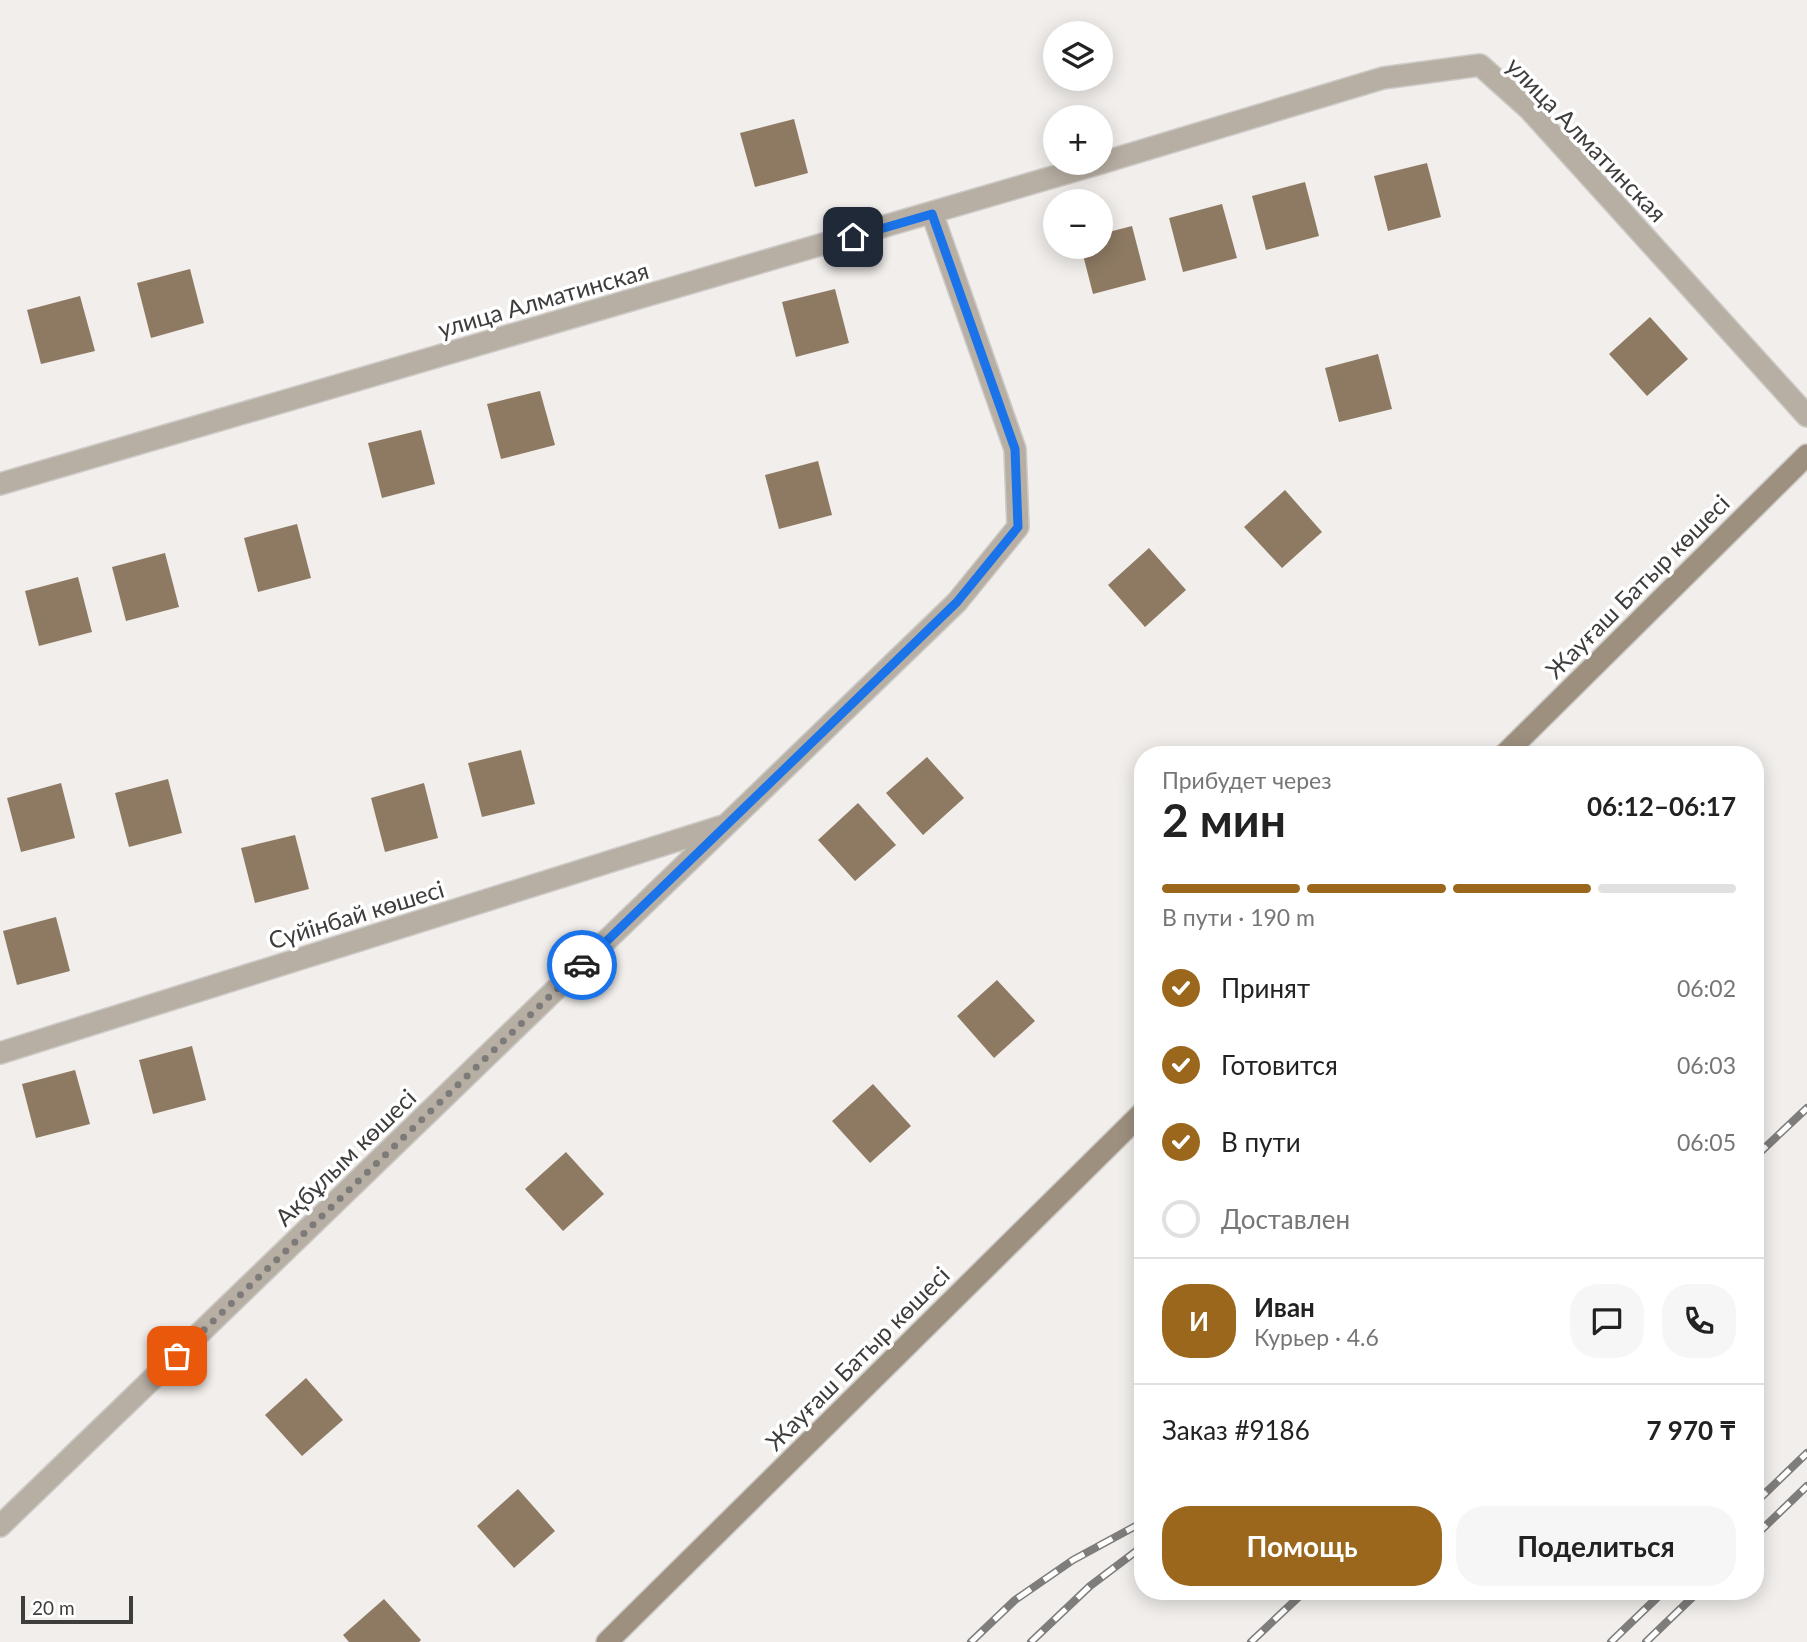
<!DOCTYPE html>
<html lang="ru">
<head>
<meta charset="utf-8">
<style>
  :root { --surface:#fff; --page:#f6f6f6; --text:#222; --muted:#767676; --line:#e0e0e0; --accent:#9a671c }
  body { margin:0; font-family:Lato,sans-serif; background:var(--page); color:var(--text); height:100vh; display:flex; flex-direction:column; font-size:26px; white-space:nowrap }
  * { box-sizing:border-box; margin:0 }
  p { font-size:23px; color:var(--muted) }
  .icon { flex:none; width:38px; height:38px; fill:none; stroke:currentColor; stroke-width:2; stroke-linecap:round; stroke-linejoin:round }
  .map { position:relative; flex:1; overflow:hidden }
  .sheet { position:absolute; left:1134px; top:746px; width:630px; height:854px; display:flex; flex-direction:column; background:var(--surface); border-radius:28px; box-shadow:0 4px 18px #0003 }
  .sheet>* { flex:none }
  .tools { position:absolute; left:1043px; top:21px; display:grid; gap:14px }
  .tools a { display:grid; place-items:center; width:70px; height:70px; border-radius:50%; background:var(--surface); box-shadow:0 4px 18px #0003; font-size:35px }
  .scale { position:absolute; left:21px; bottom:18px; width:112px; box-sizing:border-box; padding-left:7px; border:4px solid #3e3d3c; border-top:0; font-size:19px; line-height:24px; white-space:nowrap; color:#3e3d3c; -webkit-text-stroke:5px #fff; paint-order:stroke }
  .pin { position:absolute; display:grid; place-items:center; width:60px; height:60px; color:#fff; margin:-30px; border-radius:14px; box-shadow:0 4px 10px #0006 }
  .courier { position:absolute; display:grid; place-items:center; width:70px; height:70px; margin:-35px; border:5px solid #1a73e8; border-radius:50%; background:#fff; color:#222; box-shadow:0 2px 9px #0007 }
  .summary em { font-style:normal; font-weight:700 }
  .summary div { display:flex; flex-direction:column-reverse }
  .summary { display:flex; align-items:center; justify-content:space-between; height:119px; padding:0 28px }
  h1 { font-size:46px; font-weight:700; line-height:52px }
  .bar { display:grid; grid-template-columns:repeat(4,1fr); gap:10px 7px; align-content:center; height:84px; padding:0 28px }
  .bar i { height:9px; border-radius:5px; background:var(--line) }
  .bar .active { background:var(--accent) }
  .bar p { grid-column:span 4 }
  .line { display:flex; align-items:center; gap:18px; padding:0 28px; border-top:2px solid var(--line) }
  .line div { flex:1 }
  .round { display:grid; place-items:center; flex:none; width:74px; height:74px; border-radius:28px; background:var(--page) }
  ol { padding:0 28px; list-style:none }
  li { display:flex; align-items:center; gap:21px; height:77px }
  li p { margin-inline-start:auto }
  li .icon { padding:7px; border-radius:50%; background:var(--accent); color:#fff; stroke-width:4 }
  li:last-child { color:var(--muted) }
  li i { width:38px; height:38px; border:4px solid var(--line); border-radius:50% }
  .cta { display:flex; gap:14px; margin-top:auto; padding:14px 28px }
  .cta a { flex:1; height:80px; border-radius:28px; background:var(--accent); color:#fff; font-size:28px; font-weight:700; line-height:80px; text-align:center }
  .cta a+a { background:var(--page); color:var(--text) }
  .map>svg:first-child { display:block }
</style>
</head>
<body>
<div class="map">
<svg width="1807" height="1642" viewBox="0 0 1807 1642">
  <rect width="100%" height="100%" fill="#f1eeeb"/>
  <path fill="#8e7a62" d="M794,119l14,54 -53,14 -15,-54z
    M1427,163l14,54 -53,14 -14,-55z
    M1305,182l14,54 -53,14 -14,-54z
    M1222,204l15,54 -54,14 -14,-54z
    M1132,226l14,54 -53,14 -12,-47h20v-13z
    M190,269l14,54 -53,15 -14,-55z
    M835,289l14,54 -53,14 -14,-55z
    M80,296l15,55 -54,13 -14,-54z
    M1650,317l38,42 -41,37 -38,-42z
    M1378,354l14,55 -53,13 -14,-54z
    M540,391l15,54 -54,14 -14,-55z
    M421,430l14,54 -53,14 -14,-55z
    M818,461l14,54 -53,14 -14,-54z
    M1285,490l37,42 -40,36 -38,-41z
    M297,524l14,54 -53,14 -14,-54z
    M1149,548l37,42 -41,37 -37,-42z
    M165,553l14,54 -53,14 -14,-54z
    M78,577l14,55 -53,14 -14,-55z
    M521,750l14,54 -53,13 -14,-54z
    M927,757l37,41 -41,37 -37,-42z
    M168,779l14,54 -53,14 -14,-54z
    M61,783l14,55 -54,14 -14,-54z
    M424,783l14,55 -53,14 -14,-54z
    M858,803l38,42 -41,36 -37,-41z
    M295,835l14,54 -54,14 -14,-55z
    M56,917l14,54 -53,14 -14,-54z
    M997,980l38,41 -41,37 -37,-42z
    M192,1046l14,54 -53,14 -14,-54z
    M75,1070l15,54 -54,14 -14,-54z
    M873,1084l38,42 -41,37 -38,-42z
    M566,1152l38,42 -41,37 -38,-42z
    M306,1378l37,42 -41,36 -37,-41z
    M518,1489l37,42 -41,37 -37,-42z
    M384,1599l37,41 -2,2h-70l-6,-7z"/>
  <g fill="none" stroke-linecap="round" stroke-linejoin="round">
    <g stroke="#cdcbc8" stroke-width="24">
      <path id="street" d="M1101,163l282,-85 97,-13 49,44 278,307
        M0,484l1101,-321
        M0,1053l723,-227
        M0,1526l957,-924 61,-75 -3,-78 -83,-236"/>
    </g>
    <g stroke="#cdcbc8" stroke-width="24">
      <path id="secondary" d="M1505,754l302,-299
        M607,1642l536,-530"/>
    </g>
    <use href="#street" stroke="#b8afa4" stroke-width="21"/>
    <use href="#secondary" stroke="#9e907f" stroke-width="21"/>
    <g stroke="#7f7d7c" stroke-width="8">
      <path id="rail" d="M1755,1157l52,-49
        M1755,1503l52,-50
        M1755,1536l52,-50
        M971,1642l44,-42 58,-40 70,-38
        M1031,1642l59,-56 53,-40
        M1251,1642l54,-51
        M1611,1642l53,-51
        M1646,1642l53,-51"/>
    </g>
    <use href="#rail" stroke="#fff" stroke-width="5" stroke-dasharray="16" stroke-linecap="butt"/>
  </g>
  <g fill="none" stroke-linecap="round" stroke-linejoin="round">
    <path stroke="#7d7b79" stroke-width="7" stroke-dasharray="0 12.6" d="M177,1356l405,-391"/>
    <path stroke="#1a73e8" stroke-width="9" d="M582,965l375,-363 61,-75 -3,-78 -83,-235 -79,23"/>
  </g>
  <g text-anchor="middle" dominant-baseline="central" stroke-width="7" stroke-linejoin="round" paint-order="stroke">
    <g font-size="24" fill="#3e3d3c" stroke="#fff">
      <text transform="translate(1587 139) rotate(46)">улица Алматинская</text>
      <text transform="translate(543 299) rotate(-16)">улица Алматинская</text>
      <text transform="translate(1637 586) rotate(-45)">Жауғаш Батыр көшесі</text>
      <text transform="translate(356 914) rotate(-17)">Сүйінбай көшесі</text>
      <text transform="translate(345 1157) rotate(-44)">Ақбұлым көшесі</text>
      <text transform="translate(857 1358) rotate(-45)">Жауғаш Батыр көшесі</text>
    </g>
  </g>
</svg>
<div class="tools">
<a><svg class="icon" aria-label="layers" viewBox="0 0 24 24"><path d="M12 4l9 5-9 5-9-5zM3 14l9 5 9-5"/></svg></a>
<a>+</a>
<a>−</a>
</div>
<div class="scale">20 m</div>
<div class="pin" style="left:177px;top:1356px;background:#ea580c"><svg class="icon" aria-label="bag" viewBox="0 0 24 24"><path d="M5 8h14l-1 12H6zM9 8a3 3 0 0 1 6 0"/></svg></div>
<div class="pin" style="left:853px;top:237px;background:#1f2937"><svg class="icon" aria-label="home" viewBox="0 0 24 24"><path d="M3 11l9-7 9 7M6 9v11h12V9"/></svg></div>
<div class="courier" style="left:582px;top:965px"><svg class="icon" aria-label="car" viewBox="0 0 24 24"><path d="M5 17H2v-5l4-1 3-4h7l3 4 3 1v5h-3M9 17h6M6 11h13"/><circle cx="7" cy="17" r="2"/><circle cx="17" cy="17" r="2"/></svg></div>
<section class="sheet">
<div class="summary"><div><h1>2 мин</h1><p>Прибудет через</p></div><em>06:12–06:17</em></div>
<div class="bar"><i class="active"></i><i class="active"></i><i class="active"></i><i></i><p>В пути · 190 m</p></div>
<ol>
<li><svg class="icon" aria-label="check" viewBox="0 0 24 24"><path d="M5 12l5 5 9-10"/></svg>Принят<p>06:02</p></li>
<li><svg class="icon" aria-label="check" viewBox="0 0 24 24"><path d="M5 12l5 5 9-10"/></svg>Готовится<p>06:03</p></li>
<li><svg class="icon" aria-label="check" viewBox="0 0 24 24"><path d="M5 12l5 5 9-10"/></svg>В пути<p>06:05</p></li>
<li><i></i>Доставлен</li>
</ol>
<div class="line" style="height:126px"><b class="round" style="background:var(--accent);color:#fff">И</b><div><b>Иван</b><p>Курьер · 4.6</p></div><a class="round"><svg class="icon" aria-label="chat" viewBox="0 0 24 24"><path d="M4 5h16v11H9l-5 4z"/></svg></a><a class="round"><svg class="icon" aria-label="phone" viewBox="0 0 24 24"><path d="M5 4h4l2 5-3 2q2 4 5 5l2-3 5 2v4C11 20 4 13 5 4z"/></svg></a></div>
<div class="line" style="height:91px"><div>Заказ #9186</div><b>7 970 ₸</b></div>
<div class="cta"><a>Помощь</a><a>Поделиться</a></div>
</section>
</div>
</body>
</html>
